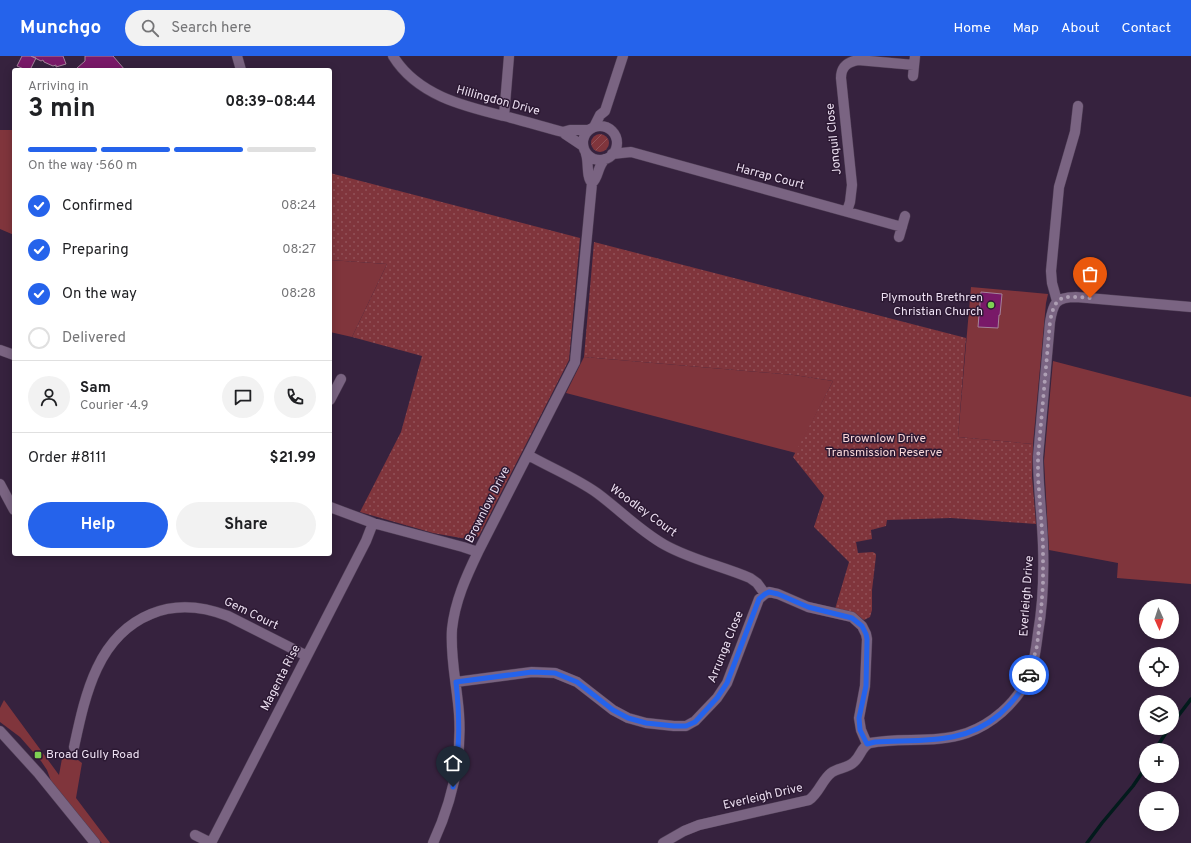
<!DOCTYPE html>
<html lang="en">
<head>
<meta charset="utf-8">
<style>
  :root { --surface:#fff; --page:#f2f2f2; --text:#202124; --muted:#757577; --line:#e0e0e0; --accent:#2563eb }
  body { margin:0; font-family:Overpass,sans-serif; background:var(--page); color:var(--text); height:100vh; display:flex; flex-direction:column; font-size:15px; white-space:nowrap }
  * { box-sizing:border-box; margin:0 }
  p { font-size:13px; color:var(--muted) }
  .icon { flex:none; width:22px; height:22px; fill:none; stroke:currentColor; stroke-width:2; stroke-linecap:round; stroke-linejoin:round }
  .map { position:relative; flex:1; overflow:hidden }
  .panel { position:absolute; left:12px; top:12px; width:320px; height:488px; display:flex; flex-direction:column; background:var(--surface); border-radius:4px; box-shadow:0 2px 10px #0003 }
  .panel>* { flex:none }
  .needle { width:26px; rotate:177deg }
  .fabs { position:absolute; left:1139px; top:543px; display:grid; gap:8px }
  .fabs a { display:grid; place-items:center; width:40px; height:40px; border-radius:50%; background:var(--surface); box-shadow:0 2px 10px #0003; font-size:20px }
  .pin { position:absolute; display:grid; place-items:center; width:34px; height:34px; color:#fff; margin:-41px -17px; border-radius:50% 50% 50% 0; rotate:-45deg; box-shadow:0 0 4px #0007 }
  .pin .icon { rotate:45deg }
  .courier { position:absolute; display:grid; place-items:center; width:40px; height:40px; margin:-20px; border:3px solid #2563eb; border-radius:50%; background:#fff; color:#222; box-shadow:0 1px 5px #0007 }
  .headline em { font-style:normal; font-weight:700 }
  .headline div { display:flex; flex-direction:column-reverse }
  .headline { display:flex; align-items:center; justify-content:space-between; height:68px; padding:0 16px }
  h1 { font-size:26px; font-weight:700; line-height:30px }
  .bar { display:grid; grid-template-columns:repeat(4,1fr); gap:6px 4px; align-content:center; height:48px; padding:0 16px }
  .bar i { height:5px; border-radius:3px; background:var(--line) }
  .bar .on { background:var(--accent) }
  .bar p { grid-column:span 4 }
  .line { display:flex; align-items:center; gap:10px; padding:0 16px; border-top:1px solid var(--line) }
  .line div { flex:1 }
  .round { display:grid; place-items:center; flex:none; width:42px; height:42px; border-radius:21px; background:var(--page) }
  ol { padding:0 16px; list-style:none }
  li { display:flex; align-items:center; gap:12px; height:44px }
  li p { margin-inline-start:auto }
  li .icon { padding:4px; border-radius:50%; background:var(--accent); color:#fff; stroke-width:4 }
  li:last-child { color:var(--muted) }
  li i { width:22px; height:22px; border:2px solid var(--line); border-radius:50% }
  .primary-button { display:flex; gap:8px; margin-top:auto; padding:8px 16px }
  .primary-button a { flex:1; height:46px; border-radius:24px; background:var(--accent); color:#fff; font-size:16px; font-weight:700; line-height:46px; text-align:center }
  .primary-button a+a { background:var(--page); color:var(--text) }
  header { display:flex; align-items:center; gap:24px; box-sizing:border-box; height:56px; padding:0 20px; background:var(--accent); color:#fff }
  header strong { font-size:19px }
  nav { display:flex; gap:22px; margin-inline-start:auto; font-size:14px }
  .search { width:280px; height:36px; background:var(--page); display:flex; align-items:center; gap:10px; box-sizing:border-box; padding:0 14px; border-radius:22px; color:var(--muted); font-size:15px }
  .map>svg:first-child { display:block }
</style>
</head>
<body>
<header>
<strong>Munchgo</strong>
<div class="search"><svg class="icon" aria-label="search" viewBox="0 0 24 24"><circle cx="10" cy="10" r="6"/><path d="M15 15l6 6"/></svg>Search here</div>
<nav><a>Home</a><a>Map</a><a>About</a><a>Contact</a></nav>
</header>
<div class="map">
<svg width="1191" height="787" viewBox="0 0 1191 787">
  <defs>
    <pattern id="park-dots" width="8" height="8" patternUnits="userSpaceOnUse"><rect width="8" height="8" fill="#80353c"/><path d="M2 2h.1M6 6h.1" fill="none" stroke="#925259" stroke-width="1.8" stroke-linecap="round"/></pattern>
    <pattern id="garden-furrows" width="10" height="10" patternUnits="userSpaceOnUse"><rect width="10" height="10" fill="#80353c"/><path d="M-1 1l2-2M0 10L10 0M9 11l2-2" fill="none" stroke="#925259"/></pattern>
  </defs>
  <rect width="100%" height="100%" fill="#36223e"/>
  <path fill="#80353c" d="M0,74h14v105l-14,-6z
    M330,204l57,4 -35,73 -22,-5z
    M971,231l77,7 -2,9 -13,141 -75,-7z
    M584,301l210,18 39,6 -37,72 -230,-60z
    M1053,305l138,36v187l-74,-6 1,-15 -69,-13 -5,-89z
    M4,644l55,75 4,-22c4,5 9,8 15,7l4,3 -6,35 34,45h-8l-6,-6 -45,-56 -4,-11 -6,-9 -21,-24 -20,-15v-14z"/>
  <path fill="url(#park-dots)" d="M330,117l250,65 -11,122 -88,172 -2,4 -7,4 -39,-7 -73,-21 41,-80 21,-76 -70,-19 35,-73 -57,-4z
    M594,186l372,96 -8,99 75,7 -1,32 4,48 -85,-6 -64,2 -1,6 -15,4 1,9 -16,3 2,11 15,-1 3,2v2l-4,34v20l-2,7 -6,3 -7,-4 -22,-7 14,-47 -35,-35 10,-31 -31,-39 40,-76 -39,-6 -210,-18z"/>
  <path fill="url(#garden-furrows)" d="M591 87a9 9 0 1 1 18 0a9 9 0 1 1-18 0Z"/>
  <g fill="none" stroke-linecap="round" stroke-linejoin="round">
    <path stroke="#031b1c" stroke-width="3.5" d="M1172,668l19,-25
      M1155,694l14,-22
      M1087,787l15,-20 31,-37 13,-19"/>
  </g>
  <path fill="#791968" stroke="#a5829b" d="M22,0h9l5,2 -6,12h-4l-9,-4z
    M31,0h32l3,8 -10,3v-2l-3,1 -9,-4 -1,-2 -2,1z
    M85,0h28l12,14h-46l-2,-2 8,-7z
    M981,236l21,2 -2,21h-1l-1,13 -20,-1z"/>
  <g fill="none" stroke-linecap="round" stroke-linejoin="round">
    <g stroke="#4f3e55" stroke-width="11">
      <path id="minor" d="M237,0l4,14
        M393,0c24,39 70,50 111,60 20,5 40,11 59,16l7,-2h19
        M913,20l2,-20
        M504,60l5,-60
        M583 87a17 17 0 1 1 34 0a17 17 0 1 1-34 0Z
        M594,71l6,-12 5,-4 18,-55
        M563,76l2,2 18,12
        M586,98c3,8 0,23 6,29
        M612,98l19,-2 271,75
        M847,155l3,-9 2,-17 -11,-107c0,-11 6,-16 17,-18l56,5
        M899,181l6,-21
        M1057,245l-5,-18 -1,-12 8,-84 16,-55 3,-26
        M0,294l14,5
        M330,344l11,-21
        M528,399c23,13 48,23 69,38 23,17 43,38 68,52 27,15 57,21 85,33l7,5 8,11
        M0,428l14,26
        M330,451l43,16 90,24 15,5
        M456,626l76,-10 23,1 22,9 36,28 15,8 18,5 28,3h12l9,-5 22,-23 10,-15 32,-84 6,-5 4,-2 9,2 30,13 44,10 10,9 4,8 1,5 -2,47 -6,32 2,12 6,14
        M74,691c11,-51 23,-111 77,-133 26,-11 51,-8 77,2l79,40
        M195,779l16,8
        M211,787l155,-302 7,-18
        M433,787c19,-41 29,-85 26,-129 -2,-29 -9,-56 -7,-85 3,-28 14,-52 26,-77l97,-190 17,-179c7,-6 5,-16 13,-24
        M663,787l21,-12 15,-6 110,-25c10,-7 13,-20 22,-27 7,-5 17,-5 23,-11 7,-6 7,-15 16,-19 32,-6 65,1 97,-10 25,-9 48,-29 60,-53 7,-15 9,-31 11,-47 5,-29 6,-59 5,-88 -1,-30 -5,-59 -5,-88l12,-135c3,-18 5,-25 26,-25l115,10"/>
    </g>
    <g stroke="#4f3e55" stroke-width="11">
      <path id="tertiary" d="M0,675l39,43 56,69"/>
    </g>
    <use href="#minor" stroke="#7a6482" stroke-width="10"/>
    <use href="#tertiary" stroke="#7a6482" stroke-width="10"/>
  </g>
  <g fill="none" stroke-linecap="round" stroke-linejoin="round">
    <path stroke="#ad9eb3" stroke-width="4" stroke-dasharray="0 7.2" d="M1029,619l8,-29 4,-35 2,-27v-40l-5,-67v-20l12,-135c5,-29 14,-26 40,-24"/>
    <path stroke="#2563eb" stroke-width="5" d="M453,731c7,-37 7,-68 3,-105l76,-10 23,1 22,9 36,28 15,8 18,5 28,3h12l9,-4 22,-24 10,-15 32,-84 6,-5 4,-2 9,2 30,13 44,11 10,8 4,8 1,5 -1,47 -7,32 1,12 7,14 8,-2c45,-3 88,4 125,-28 12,-11 23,-24 29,-39"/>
  </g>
  <g fill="#7ed153" stroke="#2c1933" stroke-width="1.5">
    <circle cx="991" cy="249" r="4"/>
    <rect x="34" y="695" width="8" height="8" rx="2"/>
  </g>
  <g text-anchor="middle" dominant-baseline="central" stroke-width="3" stroke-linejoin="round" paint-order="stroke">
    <g font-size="12" fill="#ede0f2" stroke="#2c1933">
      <text transform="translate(498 45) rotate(15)">Hillingdon Drive</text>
      <text transform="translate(834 83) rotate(-96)">Jonquil Close</text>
      <text transform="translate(770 121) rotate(15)">Harrap Court</text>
      <text transform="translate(488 449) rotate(-63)">Brownlow Drive</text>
      <text transform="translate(643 455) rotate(36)">Woodley Court</text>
      <text transform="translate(1027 540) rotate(-86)">Everleigh Drive</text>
      <text transform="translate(251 558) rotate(26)">Gem Court</text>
      <text transform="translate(726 591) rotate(-68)">Arrunga Close</text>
      <text transform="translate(281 622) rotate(-63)">Magenta Rise</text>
      <text transform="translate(763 741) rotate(-13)">Everleigh Drive</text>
    </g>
    <g font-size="12" fill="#ede0f2" stroke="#2c1933" text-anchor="end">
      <text x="983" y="242">Plymouth Brethren<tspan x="983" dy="14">Christian Church</tspan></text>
      <text x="46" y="699" text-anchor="start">Broad Gully Road</text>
    </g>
    <g font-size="12" fill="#f9d8d9" stroke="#2c1933">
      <text x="884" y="383">Brownlow Drive<tspan x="884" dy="14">Transmission Reserve</tspan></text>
    </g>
  </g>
</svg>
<div class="fabs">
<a><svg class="needle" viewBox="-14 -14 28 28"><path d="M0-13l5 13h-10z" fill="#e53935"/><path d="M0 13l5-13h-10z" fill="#757577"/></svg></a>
<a><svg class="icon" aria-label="locate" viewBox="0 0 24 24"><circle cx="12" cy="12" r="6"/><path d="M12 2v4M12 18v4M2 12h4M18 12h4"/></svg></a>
<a><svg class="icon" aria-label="layers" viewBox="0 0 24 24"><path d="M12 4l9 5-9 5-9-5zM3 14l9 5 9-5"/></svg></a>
<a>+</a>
<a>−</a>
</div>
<div class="pin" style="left:1090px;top:242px;background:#ea580c"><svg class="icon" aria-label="bag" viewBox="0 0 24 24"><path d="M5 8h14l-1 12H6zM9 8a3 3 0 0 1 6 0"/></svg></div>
<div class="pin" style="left:453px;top:731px;background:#1f2937"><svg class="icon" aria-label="home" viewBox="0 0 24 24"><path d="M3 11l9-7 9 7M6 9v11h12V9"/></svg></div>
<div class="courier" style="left:1029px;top:619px"><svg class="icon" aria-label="car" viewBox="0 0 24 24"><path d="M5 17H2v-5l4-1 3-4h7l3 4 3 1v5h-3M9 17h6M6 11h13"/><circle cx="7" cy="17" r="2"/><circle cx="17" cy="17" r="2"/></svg></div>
<section class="panel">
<div class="headline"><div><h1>3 min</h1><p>Arriving in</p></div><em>08:39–08:44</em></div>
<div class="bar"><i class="on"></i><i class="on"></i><i class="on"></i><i></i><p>On the way · 560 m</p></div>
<ol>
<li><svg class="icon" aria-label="check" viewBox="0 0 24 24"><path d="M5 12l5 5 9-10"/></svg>Confirmed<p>08:24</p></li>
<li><svg class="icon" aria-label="check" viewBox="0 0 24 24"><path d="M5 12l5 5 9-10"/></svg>Preparing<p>08:27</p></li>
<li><svg class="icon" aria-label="check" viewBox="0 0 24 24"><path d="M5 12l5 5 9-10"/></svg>On the way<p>08:28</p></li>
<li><i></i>Delivered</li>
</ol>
<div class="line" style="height:72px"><a class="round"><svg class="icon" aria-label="person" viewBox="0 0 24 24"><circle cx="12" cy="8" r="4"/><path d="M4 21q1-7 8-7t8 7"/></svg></a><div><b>Sam</b><p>Courier · 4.9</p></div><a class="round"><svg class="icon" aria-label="chat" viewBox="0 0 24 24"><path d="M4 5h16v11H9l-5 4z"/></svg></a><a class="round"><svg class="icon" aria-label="phone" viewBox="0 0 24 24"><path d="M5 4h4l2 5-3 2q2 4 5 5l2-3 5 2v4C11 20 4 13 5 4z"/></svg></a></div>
<div class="line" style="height:52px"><div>Order #8111</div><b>$21.99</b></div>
<div class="primary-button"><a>Help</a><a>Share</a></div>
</section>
</div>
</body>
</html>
